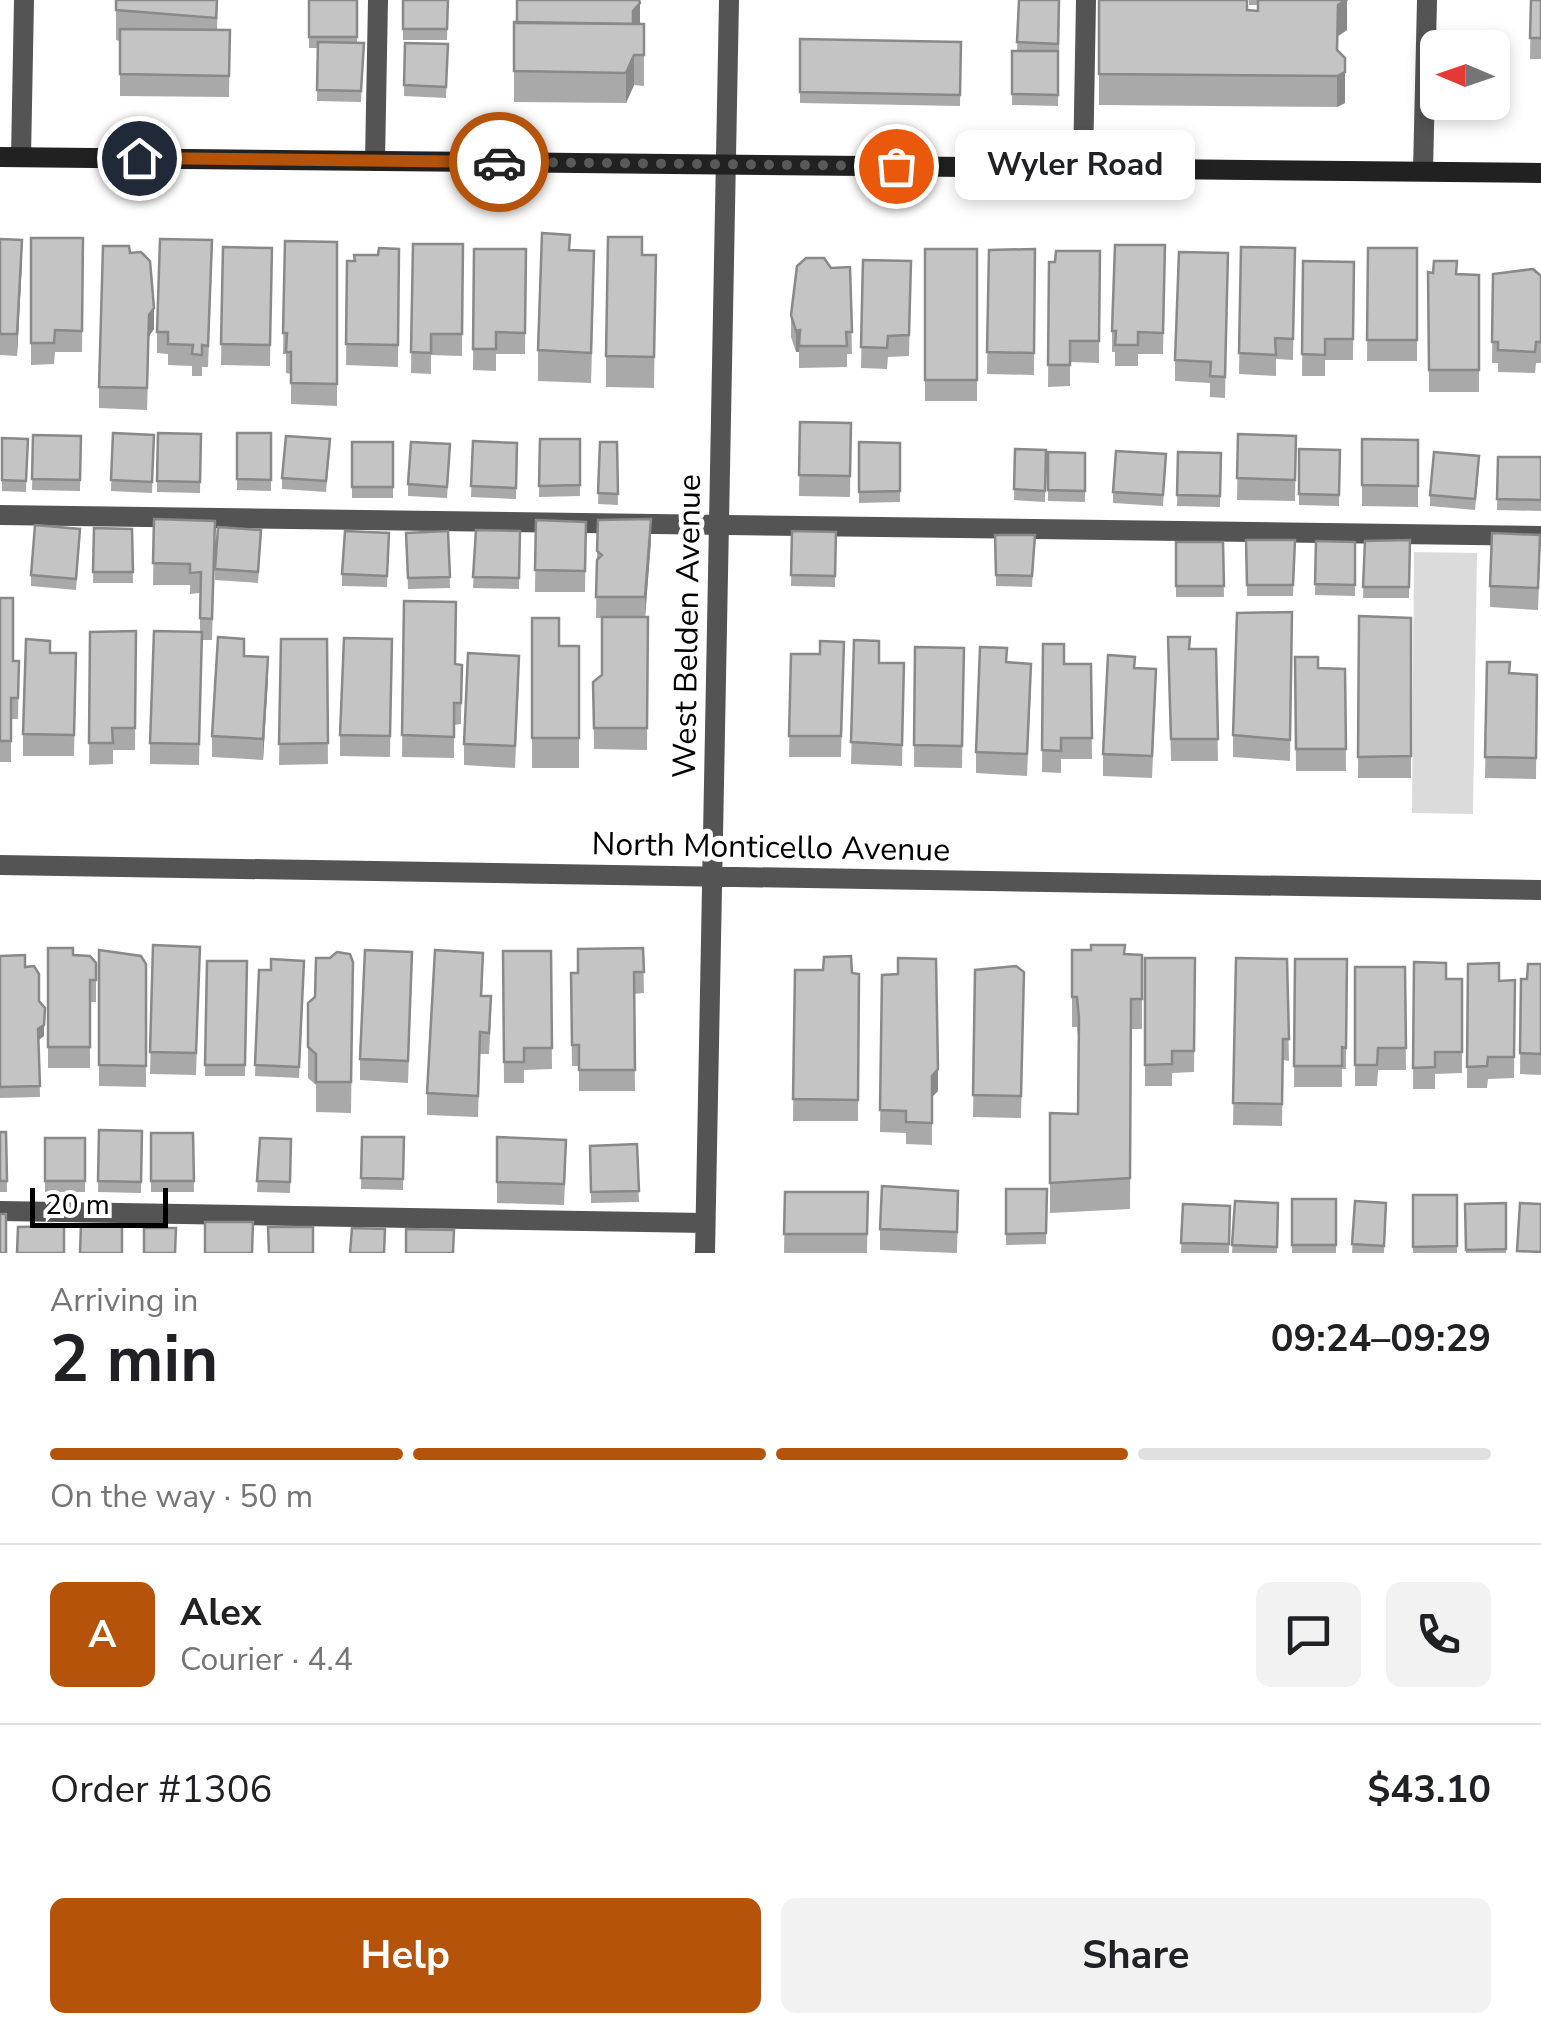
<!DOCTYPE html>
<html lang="en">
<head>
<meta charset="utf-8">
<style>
  :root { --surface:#fff; --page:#f2f2f2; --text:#202124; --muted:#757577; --line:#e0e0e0; --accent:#b45309 }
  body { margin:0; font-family:"Nunito Sans",sans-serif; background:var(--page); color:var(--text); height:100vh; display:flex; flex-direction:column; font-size:38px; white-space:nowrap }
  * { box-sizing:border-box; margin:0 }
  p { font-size:32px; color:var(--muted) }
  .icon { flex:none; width:55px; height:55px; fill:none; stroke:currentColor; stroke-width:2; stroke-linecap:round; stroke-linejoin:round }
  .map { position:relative; height:1253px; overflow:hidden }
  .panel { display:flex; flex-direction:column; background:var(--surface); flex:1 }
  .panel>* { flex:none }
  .needle { width:65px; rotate:272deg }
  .controls { position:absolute; left:1420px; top:30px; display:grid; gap:20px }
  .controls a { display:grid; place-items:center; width:90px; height:90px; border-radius:15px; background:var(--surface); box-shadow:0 5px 15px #0003; font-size:50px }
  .scale { position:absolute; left:30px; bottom:25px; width:138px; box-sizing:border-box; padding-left:10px; border:5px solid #000; border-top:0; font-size:28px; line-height:35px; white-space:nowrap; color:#000; -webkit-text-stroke:8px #fff; paint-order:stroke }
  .pin { position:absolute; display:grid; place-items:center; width:85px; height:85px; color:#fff; margin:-42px; border:5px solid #fff; border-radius:50%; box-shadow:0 2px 10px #0007 }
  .courier { position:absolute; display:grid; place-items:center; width:100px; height:100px; margin:-50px; border:8px solid #b45309; border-radius:50%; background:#fff; color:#222; box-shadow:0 2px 12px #0007 }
  .bubble { position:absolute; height:70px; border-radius:15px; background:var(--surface); box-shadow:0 5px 15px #0003; font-size:32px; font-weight:700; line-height:70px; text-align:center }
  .summary em { font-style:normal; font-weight:700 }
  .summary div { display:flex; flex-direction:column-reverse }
  .summary { display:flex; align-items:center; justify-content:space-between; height:170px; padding:0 50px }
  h1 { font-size:65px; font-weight:700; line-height:75px }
  .bar { display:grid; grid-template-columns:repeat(4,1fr); gap:15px 10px; align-content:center; height:120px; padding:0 50px }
  .bar i { height:12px; border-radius:8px; background:var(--line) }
  .bar .selected { background:var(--accent) }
  .bar p { grid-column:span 4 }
  .line { display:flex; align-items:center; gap:25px; padding:0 50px; border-top:2px solid var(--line) }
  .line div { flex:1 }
  .round { display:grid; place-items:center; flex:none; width:105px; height:105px; border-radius:15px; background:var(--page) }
  .primary-button { display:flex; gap:20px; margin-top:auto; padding:20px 50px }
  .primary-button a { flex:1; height:115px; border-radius:15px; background:var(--accent); color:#fff; font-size:40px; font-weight:700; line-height:115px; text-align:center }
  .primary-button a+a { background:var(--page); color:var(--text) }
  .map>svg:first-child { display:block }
</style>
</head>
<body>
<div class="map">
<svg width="1541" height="1253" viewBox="0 0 1541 1253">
  <rect width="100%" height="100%" fill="#fff"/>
  <path fill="#dbdbdb" d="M1414,552l63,1 -4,261 -61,-1z"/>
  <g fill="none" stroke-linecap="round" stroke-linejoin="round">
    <path stroke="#545454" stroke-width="20" d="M375,161l3,-161
      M1083,168l3,-168
      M0,515l1541,21
      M0,1211l705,12"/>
    <path stroke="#545454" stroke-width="20" d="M21,157l3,-157
      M1423,171l4,-171
      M0,865l1541,25
      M705,1253l24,-1253"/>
    <path stroke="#212121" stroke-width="20" d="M0,157l1541,16"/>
  </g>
  <path fill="#a9a9a9" d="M116,0h102l-1,30h13l-1,67 -109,-1v-55l-4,-1z
    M309,0h48v43h7l-3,59 -44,-1 1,-53h-9z
    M403,0h45l-1,40h-44z
    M1019,0h45h-4l-2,106 -46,-1v-54h5z
    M1099,0l158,11v-6h-8v-5h98v30l-9,6v15l7,52 -8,4 -238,-2z
    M1531,0h10v59h-11z
    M514,22l130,2v62l-10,-1 -8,18 -112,-1z
    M800,39l161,3 -1,64 -160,-3z
    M405,43l43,1 -2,54 -42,-2z
    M31,238h52l-1,114h-27l-1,12 -23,1z
    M0,239l22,22 -5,95 -17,-1z
    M285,241l52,1v164l-46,-2v-30l-5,-1v-19h-3z
    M413,244h50l-1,112 -31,-1v19l-20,-1z
    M1165,245l-2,109h-25v12h-23v-14h-3v-21z
    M223,247l49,1 -2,118 -49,-1z
    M1241,247l54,1 -2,112 -17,-1v17l-37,-2z
    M1368,248h49v113h-50z
    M399,249l-1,118 -52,-2 1,-104h7v-6h24z
    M474,249h52l-1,105h-29v17l-23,-1z
    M925,249h52v152h-52z
    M1035,249l-1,126 -47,-1 2,-124z
    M570,250l24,32 -3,101 -53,-2v-31z
    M1100,251l-1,112 -29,-1v24l-22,1 1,-125h6z
    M130,253l24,76 -5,7 -2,74 -48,-2v-21z
    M1228,253l-3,145 -15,-1v-14l-35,-2v-21z
    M656,255l-2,133 -48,-1v-31z
    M863,260l48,1 -2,95 -21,1 -1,12 -26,-1z
    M1303,261l51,1 -1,98h-28v16h-23z
    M212,262l-4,105h-6v9h-10v-10l-24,-1v-11l-11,-1v-21z
    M850,267l2,87h-5v13l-48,1v-16h-3l-5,-15v-22l40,-47z
    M1428,272l51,3v117h-50z
    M1493,274l48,2v87h-5l-1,10 -37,-1v-9h-6z
    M800,422l51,1 -1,74 -51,-1z
    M113,433l41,2 -2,58 -41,-2z
    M158,433l43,1 -1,59 -43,-1z
    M237,433h34v58l-34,-1z
    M1238,434l58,2 -1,65 -58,-1z
    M33,435l48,1 -1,55 -48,-1z
    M2,438l26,1 -2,53 -24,-1z
    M540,439h40v57l-41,1z
    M1362,439l56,1v67l-56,-1z
    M473,441l44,2 -1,56 -45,-2z
    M352,442h41v56h-41z
    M600,442h17l1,63 -20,-1z
    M859,442l41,1v59l-41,1z
    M1015,449l31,1 -1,52 -31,-2z
    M1299,449l41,1 -1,56 -40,-1z
    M330,450l-4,42 -44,-3v-11z
    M1048,452l37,1v49l-37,-1z
    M1178,452l43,1 -1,54 -43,-1z
    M1166,454l-3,52 -50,-3v-11z
    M450,455l-3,43 -39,-2v-12z
    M1498,457h43v54l-44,-1z
    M1479,467l-4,43 -45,-4v-11z
    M154,519l61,2 -3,119h-10l-3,125 -49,-1v-21l50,-111v-39l-10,1v-9h-37z
    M536,520l50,2 -1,70h-50z
    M94,528l38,1 1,54h-40z
    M476,530l44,1 -1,58 -46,-1z
    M448,531l2,57 -42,1 -2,-56z
    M792,531l44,1 -1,55 -44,-1z
    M389,533l-2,54 -45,-1v-12z
    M995,535h40l-3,52 -36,-1z
    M80,540l-4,50 -45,-4v-11z
    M1246,540h49l-2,56h-46z
    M1410,540l-1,58h-46l2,-57z
    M261,541l-3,42 -43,-3v-11z
    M651,541l-6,76h3l-1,133 -53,-1 -1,-67 9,-7v-57h-6l1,-67z
    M1316,541l39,1v54l-40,-1z
    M1176,542h47l1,55h-48z
    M1540,557l-2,53 -48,-3v-21z
    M0,598l13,63h6l-1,58h-7v43h-11z
    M404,601l51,63 7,1 -1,59 -7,1v33l-52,-1z
    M1292,612l-2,149 -57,-4v-22z
    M1359,616l52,2v160h-53z
    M532,618l27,28h20v122h-47z
    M136,631l-1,119h-22v14l-24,1 1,-133z
    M1168,637l22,12h26l2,112h-47z
    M281,639h46l1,125 -49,1z
    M392,639l-2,118 -50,-1v-21z
    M854,640l25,23h25l-2,103 -51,-2z
    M844,642l-3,115h-52l2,-103h29z
    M1043,644l21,20h27l1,95h-31v14l-19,-1z
    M915,647l49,1 -2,120 -48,-1z
    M50,653h26l-2,103h-51v-22z
    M1295,657l23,11 27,1 1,102h-50z
    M1007,662l24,23 -4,91 -51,-3v-21z
    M1487,662l23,11 27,2 -1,104 -51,-1z
    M519,677l-4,91 -51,-3v-21z
    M268,678l-5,82 -51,-3v-21z
    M1156,690l-4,88 -49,-2v-22z
    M153,945l47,2 -4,128 -46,-1z
    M48,948l48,15v39h-6v66h-42z
    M643,948l1,45 -10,1 1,97h-56v-25h-7l-1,-72 7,-21z
    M99,950l47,14v123l-47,-1z
    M1072,950l70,5v74h-11l-1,180 -80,4v-100l28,1 1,-68 -2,-19h-5z
    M503,951h48l1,118 -28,1v13h-20z
    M0,956l25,11 14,34 6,7 -1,28 -5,4 1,57 -40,1z
    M1145,958h50l-1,114 -22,1v13h-27z
    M1236,958l51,1 2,102 -6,-1 -1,66 -49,-1z
    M1295,959h52l-1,110h-4v18h-48z
    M207,961h40l-2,115h-40z
    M304,961l-5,117 -44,-2 4,-106h12z
    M353,962l-2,151 -35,-1v-27l-8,-7v-75z
    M1414,962l32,17h16v94l-27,1v15h-22z
    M1468,964l31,17 16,-1 -1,98 -26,1 -1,9h-20z
    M1541,964v111l-21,-1 1,-95h6z
    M1355,967h50l1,103h-28l-1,16h-22z
    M795,970h28l36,4 -1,147h-65z
    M975,970l49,2 -3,146 -48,-1z
    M412,973l-4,110 -48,-3v-21z
    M483,974l-1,22 9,21 -2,37h-9l-2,63 -51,-2v-22z
    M882,975l56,116 -6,6v48l-26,-1v-11l-26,-1z
    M99,1130l43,1 -1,62 -43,-1z
    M0,1132h6l1,60h-7z
    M151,1133h42l1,59h-43z
    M362,1137h42l-1,53 -42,-1z
    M497,1137l69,24 -2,44 -67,-2z
    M45,1138h40v54h-40z
    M260,1138l31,1 -1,54 -33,-1z
    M637,1144l2,58 -48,1 -1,-57z
    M1006,1189h41l-1,55 -40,1z
    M785,1192h83l-1,61h-83z
    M1413,1195h44v58h-44z
    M1292,1199h44v54h-44z
    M1235,1201l43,2 -1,50h-45z
    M1355,1201l31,2 -2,50h-32z
    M1506,1203v50h-40l-1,-49z
    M1183,1204l47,2 -1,47h-48z
    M958,1212l-1,41 -77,-3v-21z"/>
  <path fill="#898989" d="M1347,0v30l-9,6 -1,40 8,-18v45l-8,4v-57l1,-45z
    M640,3v22l-7,7v-21z
    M634,55v30l-8,18v-30z
    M22,240v21l-5,95v-22z
    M154,308v21l-5,7 -2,74 2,-95z
    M800,330l-1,22h-3v-21z
    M651,519v22l-6,77v-21z
    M268,657v21l-5,82v-21z
    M44,1025v11l-6,4v-11z
    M938,1069v22l-6,6v-21z"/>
  <path fill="#c4c4c4" stroke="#898989" stroke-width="2.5" d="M116,0h101l-1,18 -100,-8z
    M309,0h48v37h-48z
    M403,0h45l-1,29h-44z
    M517,0h122l1,3 -7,8v13l-116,-1z
    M1019,0h40l-1,44 -41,-2z
    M1099,0h148v10l11,1v-11h88l-8,5 -1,45 8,8v14l-8,4 -238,-2z
    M1531,0h10v38h-11z
    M514,22l130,2v31h-10l-8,18 -112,-2z
    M120,29l110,1 -1,46 -109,-2z
    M800,39l161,3 -1,53 -160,-3z
    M318,42l46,1 -3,48 -44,-1z
    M405,43l43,1 -2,43 -42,-2z
    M1012,51h46v44l-46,-1z
    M542,233l28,2 -1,15 25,1 -3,102 -53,-3z
    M608,237h34v18h14l-2,102 -48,-1z
    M31,238h52l-1,93 -27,-1 -1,13h-23z
    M0,239l22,1 -5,94h-17z
    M160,239l52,1 -4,106 -6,-1v10l-10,-1 1,-9 -25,-1v-12h-11z
    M285,241l52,1v142l-46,-1v-31h-5l1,-19h-4z
    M413,244h50l-1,90h-31v19l-20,-1z
    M1115,245h50l-2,88 -25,-1v13h-23l1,-14h-4z
    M103,246h26l1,7 11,-1 9,9 4,47 -5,7 -2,73 -48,-1z
    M223,247l49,1 -2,97 -49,-1z
    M1241,247l54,1 -2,91 -18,-1 1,17 -37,-2z
    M379,248l20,1 -1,96 -52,-1 1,-83h8l-1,-6h24z
    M1368,248h49v92h-50z
    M474,249h52l-1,84 -29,-1v17h-23z
    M925,249h52v131h-52z
    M1035,249l-1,104 -47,-1 2,-102z
    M1056,251h44l-1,90h-29v24h-22l1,-103h6z
    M1179,252l49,1 -3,124 -15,-1 1,-14 -36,-2z
    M806,258h18l7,10 19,-1 2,65h-6l1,14h-48l1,-16 -4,1 -5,-16 6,-49z
    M863,260l48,1 -2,74 -21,1 -1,12 -26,-1z
    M1303,261l51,1 -1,77h-28v16l-23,-1z
    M1434,261h23l-1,13 23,1v95h-50l-1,-98 5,1z
    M1533,269l8,7v66h-5l-1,10 -37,-2v-8h-6l1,-68z
    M800,422l51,1 -1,53 -51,-1z
    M113,433l41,2 -2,47 -41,-2z
    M158,433l43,1 -1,48 -43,-1z
    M237,433h34v47l-34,-1z
    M1238,434l58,2 -1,44 -58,-2z
    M33,435l48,1 -1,44 -48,-1z
    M286,436l44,3 -4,42 -44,-3z
    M2,438l26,1 -2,42 -24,-1z
    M540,439h40v46l-41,1z
    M1362,439l56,1v46l-56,-1z
    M473,441l44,2 -1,45 -45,-2z
    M352,442h41v45h-41z
    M411,442l39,2 -3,43 -39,-3z
    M600,442h17l1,52 -20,-1z
    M859,442l41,1v48l-41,1z
    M1015,449l31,1 -1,41 -31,-2z
    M1299,449l41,1 -1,45 -40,-1z
    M1116,451l50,3 -3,41 -50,-3z
    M1048,452l37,1v38l-37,-1z
    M1178,452l43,1 -1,43 -43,-1z
    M1434,452l45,4 -4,43 -45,-4z
    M1498,457h43v43l-44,-1z
    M154,519l61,2 -3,98 -12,-1 1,-46 -11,1v-9l-37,-1z
    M651,519l-6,78h-49l1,-37 5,-5 -5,-4 1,-31z
    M536,520l50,2 -1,49 -50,-1z
    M35,525l45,4 -4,50 -45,-4z
    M218,527l43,3 -3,42 -43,-3z
    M94,528l38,1 1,43h-40z
    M476,530l44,1 -1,47 -46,-1z
    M345,531l44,2 -2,43 -45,-2z
    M448,531l2,46 -42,1 -2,-45z
    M792,531l44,1 -1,44 -44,-1z
    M1492,533l48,2 -2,53 -48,-2z
    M995,535h40l-3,41 -36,-1z
    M1246,540h49l-2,45h-46z
    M1410,540l-1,47h-46l2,-46z
    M1316,541l39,1v43l-40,-1z
    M1176,542h47l1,44h-48z
    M0,598h13v63h6l-1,37h-7v43h-11z
    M404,601l52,1 -1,62 7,1 -1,38h-7v34l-52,-2z
    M1292,612l-2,128 -57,-5 4,-122z
    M1359,616l52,2v138l-53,1z
    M602,617h46l-1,111h-53l-1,-46 9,-7z
    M532,618h27v28h20v92h-47z
    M136,631l-1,97h-23l1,15h-24l1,-111z
    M154,631l48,1 -3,112 -49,-1z
    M218,637l26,2v17l24,1 -5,82 -51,-3z
    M1168,637h22l-1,12h27l2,90h-47z
    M344,638l48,1 -2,97 -50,-1z
    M26,639l24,2v12h26l-2,82 -51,-1z
    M281,639h46l1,104 -49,1z
    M854,640l25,1v22h25l-2,82 -51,-3z
    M820,641l24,1 -3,94h-52l2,-82h29z
    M1043,644h21v20h27l1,74h-31v13l-19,-1z
    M915,647l49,1 -2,98 -48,-1z
    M980,647l27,1 -1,14 25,2 -4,90 -51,-2z
    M468,653l51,3 -4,90 -51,-2z
    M1108,655l27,2 -1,11 22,1 -4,87 -49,-2z
    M1295,657h23v11l27,1 1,80h-50z
    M1487,662h23l-1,11 28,2 -1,83 -51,-1z
    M153,945l47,2 -4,106 -46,-1z
    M1091,945h34l-1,9 18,1v44h-11l-1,179 -80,5v-70l28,1 1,-96 -2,-21h-5v-47h19z
    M48,948h25v7l17,1 6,7v17h-6v67h-42z
    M643,948l1,24h-10l1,98h-56v-25h-7l-1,-72h7v-24z
    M99,950l42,6 5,8v102l-47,-1z
    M365,950l47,2 -4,109 -48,-2z
    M435,950l48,3 -2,43h10l-2,37 -9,-1 -2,64 -51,-3z
    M503,951h48l1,97h-28v14h-20z
    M337,952l13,2 3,8 -2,120h-35v-28l-8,-7v-44l7,-6 1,-39h14z
    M25,955v12l9,-1 5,8v27l6,7 -1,17 -6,4 2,57 -40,1v-131z
    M851,956l1,17 7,1 -1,126 -65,-1 2,-129h28l1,-13z
    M898,958l38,1 2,110 -6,7v47l-26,-1v-11l-26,-1 2,-135 16,-1z
    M1145,958h50l-1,93h-22v13l-27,1z
    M1236,958l51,1 2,80h-6l-1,65 -49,-1z
    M271,959l33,2 -5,106 -44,-2 4,-95h12z
    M1295,959h52l-1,89 -4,-1v19h-48z
    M207,961h40l-2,104h-40z
    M1414,962l32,1v16h16v73h-27v15l-22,1z
    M1499,963v18l16,-1 -1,77h-26l-1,9 -20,1 1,-103z
    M1528,964h13v90l-21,-1 1,-74h6z
    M1016,966l8,6 -3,124 -48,-1 2,-125z
    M1355,967h50l1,81h-28l-1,17h-22z
    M99,1130l43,1 -1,51 -43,-1z
    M0,1132h6l1,49h-7z
    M151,1133h42l1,48h-43z
    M362,1137h42l-1,42 -42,-1z
    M497,1137l69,3 -2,44 -67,-2z
    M45,1138h40v43h-40z
    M260,1138l31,1 -1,43 -33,-1z
    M637,1144l2,47 -48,1 -1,-46z
    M882,1186l76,5 -1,41 -77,-3z
    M1006,1189h41l-1,44 -40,1z
    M785,1192h83l-1,42h-83z
    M1413,1195h44v51l-44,1z
    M1292,1199h44v46h-44z
    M1235,1201l43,2 -1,44 -45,-2z
    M1355,1201l31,2 -2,43 -32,-2z
    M1506,1203v46l-40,1 -1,-46z
    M1520,1203l21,1v48l-24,-1z
    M1183,1204l47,2 -1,38 -48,-1z
    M0,1214h6v39h-6z
    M205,1222h48l-1,31h-47z
    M81,1224l41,1v28h-42z
    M64,1226v27h-47l1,-26z
    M268,1227h45v26h-44z
    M144,1228h32l-1,25h-31z
    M352,1228l33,1 -1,24h-34z
    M406,1229l48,1 -1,23h-47z"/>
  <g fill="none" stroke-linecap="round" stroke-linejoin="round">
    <path stroke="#595959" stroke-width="10" stroke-dasharray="0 18" d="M499,162l397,4"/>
    <path stroke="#b45309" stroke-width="12" d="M139,158l360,4"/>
  </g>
  <g text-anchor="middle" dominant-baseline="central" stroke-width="10" stroke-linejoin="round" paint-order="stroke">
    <g font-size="32" fill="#000" stroke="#fff">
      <text transform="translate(687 626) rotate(-89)">West Belden Avenue</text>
      <text transform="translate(771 847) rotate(1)">North Monticello Avenue</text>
    </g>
  </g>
</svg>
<div class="controls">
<a><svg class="needle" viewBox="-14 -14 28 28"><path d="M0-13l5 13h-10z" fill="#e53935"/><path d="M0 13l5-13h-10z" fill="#757577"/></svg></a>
</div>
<div class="scale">20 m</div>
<div class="pin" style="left:896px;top:166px;background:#ea580c"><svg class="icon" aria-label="bag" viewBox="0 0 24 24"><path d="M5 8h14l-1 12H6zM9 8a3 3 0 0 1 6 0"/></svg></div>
<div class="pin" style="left:139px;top:158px;background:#1f2937"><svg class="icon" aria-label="home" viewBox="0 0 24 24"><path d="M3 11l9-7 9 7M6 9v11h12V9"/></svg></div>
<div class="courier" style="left:499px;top:162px"><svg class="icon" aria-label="car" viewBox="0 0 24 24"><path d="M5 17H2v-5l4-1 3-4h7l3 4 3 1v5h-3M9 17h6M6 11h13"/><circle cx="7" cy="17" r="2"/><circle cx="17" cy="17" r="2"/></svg></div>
<div class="bubble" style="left:955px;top:130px;width:240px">Wyler Road</div>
</div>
<section class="panel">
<div class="summary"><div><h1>2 min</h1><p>Arriving in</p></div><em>09:24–09:29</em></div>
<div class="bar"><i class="selected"></i><i class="selected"></i><i class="selected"></i><i></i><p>On the way · 50 m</p></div>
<div class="line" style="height:180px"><b class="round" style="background:var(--accent);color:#fff">A</b><div><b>Alex</b><p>Courier · 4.4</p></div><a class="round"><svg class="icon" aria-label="chat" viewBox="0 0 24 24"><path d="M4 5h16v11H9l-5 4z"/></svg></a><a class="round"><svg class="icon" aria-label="phone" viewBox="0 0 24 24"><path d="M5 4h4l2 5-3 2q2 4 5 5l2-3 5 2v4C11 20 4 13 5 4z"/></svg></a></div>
<div class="line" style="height:130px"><div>Order #1306</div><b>$43.10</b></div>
<div class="primary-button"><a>Help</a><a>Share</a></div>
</section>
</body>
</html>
